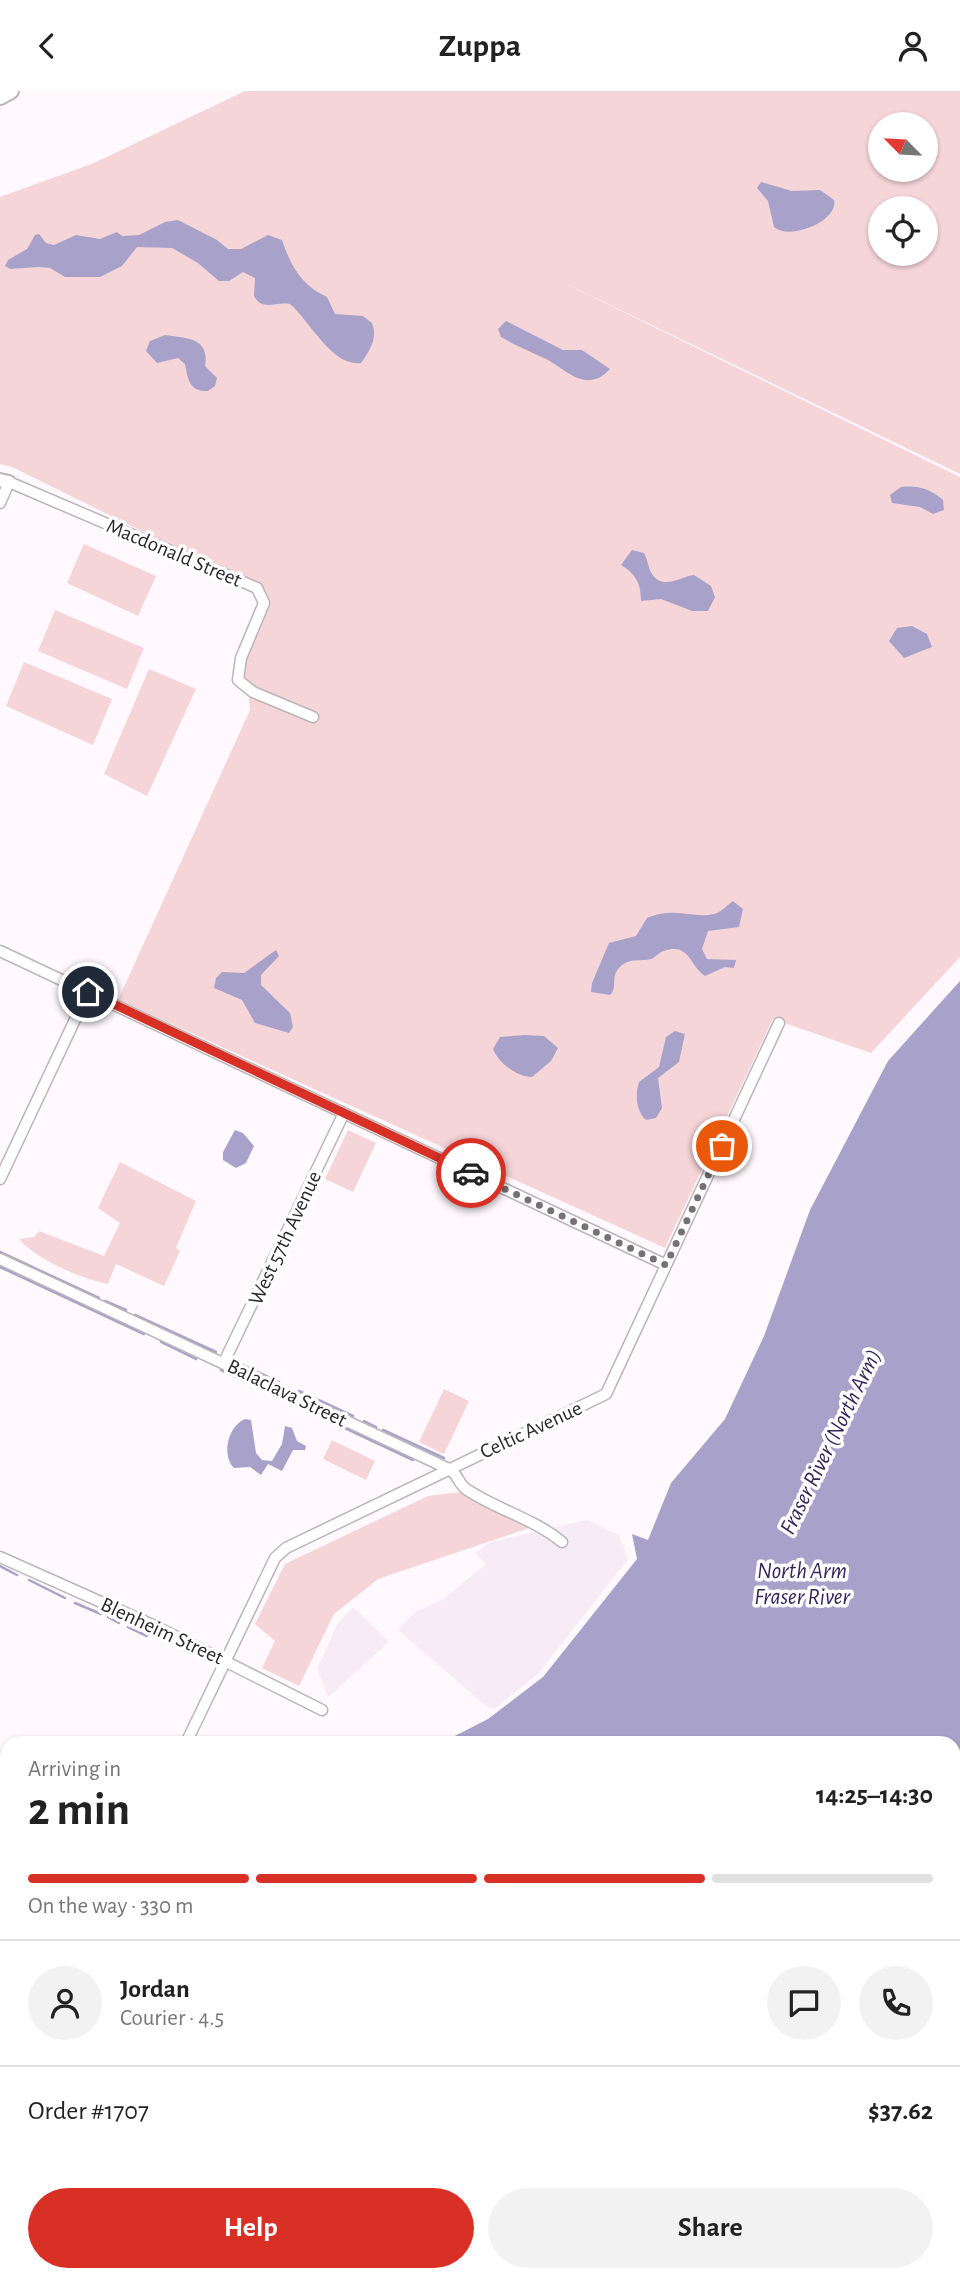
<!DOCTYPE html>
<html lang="en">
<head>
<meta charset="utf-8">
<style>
  :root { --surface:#fff; --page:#f2f2f2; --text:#222; --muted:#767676; --line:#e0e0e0; --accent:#d93025 }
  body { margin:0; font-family:"Alegreya Sans",sans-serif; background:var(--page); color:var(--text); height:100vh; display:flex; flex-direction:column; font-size:26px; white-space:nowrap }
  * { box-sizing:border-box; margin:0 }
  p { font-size:23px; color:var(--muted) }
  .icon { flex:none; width:38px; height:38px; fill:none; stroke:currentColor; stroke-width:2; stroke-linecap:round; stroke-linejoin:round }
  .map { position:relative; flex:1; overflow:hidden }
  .panel { position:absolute; left:0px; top:1645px; width:961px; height:546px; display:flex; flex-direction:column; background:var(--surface); border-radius:21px 21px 0 0; box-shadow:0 2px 5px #0004 }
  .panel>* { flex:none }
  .needle { width:46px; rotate:294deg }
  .tools { position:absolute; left:868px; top:21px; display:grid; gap:14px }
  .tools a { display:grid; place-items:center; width:70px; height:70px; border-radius:50%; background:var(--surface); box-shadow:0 2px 5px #0004; font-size:35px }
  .pin { position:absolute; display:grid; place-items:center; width:60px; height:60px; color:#fff; margin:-30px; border:4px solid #fff; border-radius:50%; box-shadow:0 2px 7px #0007 }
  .courier { position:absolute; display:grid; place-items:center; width:70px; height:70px; margin:-35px; border:5px solid #d93025; border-radius:50%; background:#fff; color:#222; box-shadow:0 2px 9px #0007 }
  .headline em { font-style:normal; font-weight:700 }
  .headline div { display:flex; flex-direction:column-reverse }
  .headline { display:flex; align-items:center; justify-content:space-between; height:119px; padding:0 28px }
  h1 { font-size:46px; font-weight:700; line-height:52px }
  .bar { display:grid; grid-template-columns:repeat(4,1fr); gap:10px 7px; align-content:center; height:84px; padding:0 28px }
  .bar i { height:9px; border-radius:5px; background:var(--line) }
  .bar .current { background:var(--accent) }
  .bar p { grid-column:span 4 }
  .line { display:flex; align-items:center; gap:18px; padding:0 28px; border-top:2px solid var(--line) }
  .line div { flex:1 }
  .round { display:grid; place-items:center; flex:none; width:74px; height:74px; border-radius:37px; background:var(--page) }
  .button { display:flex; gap:14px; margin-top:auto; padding:14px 28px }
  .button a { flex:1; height:80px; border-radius:42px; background:var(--accent); color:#fff; font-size:28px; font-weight:700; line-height:80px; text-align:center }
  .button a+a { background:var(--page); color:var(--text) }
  header { display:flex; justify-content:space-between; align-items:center; height:91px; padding:0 28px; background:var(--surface); font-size:32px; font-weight:700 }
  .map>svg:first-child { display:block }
</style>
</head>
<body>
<header><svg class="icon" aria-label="back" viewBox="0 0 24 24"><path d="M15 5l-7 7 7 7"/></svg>Zuppa<svg class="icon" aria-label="person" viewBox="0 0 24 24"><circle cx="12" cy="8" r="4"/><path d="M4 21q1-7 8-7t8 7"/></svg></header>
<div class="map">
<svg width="960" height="2191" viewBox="0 0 960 2191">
  <rect width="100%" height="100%" fill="#fff9fe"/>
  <path fill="#f7ebf5" d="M587,1429l32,15 9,24 -89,114 -45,36 -8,-3 -88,-76 17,-18 27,-12 44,-36 -11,-11 16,-11z
    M353,1516l36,35 -61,55 -11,-28 21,-46z"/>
  <path fill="#f6d5d9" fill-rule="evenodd" d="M245,0h715v383l-408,-197 408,200v480l-89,96 -98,-34 -108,229 -547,-248 132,-290 -2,-21 -10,-9 26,-77 -7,-15 -245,-121 -12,-3v-267l94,-34zM880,33h46v46h-46zM880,117h46v46h-46z
    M84,453l72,32 -18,40 -71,-33z
    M55,519l89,38 -17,41 -89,-38z
    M24,571l88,37 -19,46 -87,-39z
    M149,578l47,20 -49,107 -43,-22z
    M348,1039l28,13 -23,49 -28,-13z
    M120,1071l76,39 -20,47 4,3 -16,35 -48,-22 -8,20c-27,-5 -72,-25 -89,-45l15,-2 5,-6 65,25 16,-33 -22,-15z
    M444,1298l25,12 -25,53 -25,-12z
    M332,1349l43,21 -9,19 -43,-21z
    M460,1401l72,35 -154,52 -44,35 -35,72 -37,-18 13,-27 -20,-17 30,-60 143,-68z
    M7,1706v135l-7,-7v-113z
    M7,2061v103l-7,5v-98z
    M446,2184h228l-5,7h-230z"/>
  <path fill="#a8a2cb" d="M761,91l31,9 28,-1 14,10c5,21 -45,41 -60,27l-6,-26 -11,-13z
    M178,129l39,20 11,9h13l27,-14 14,5c8,25 20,46 45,57l8,17 28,2 9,7c6,15 -2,27 -11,40 -29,4 -51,-42 -71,-59 -15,-3 -27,8 -36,-8l1,-18 -12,-6 -14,9h-10l-21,-18 -26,-15 -35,-1 -15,19 -22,11h-35l-15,-9 -11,-1 -29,2 -5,-3 3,-6 19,-11 8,-14 4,-1 7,9 8,2 22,-10 24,4 17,-7 5,4 17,-1 26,-13z
    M506,230l57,29h19l28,19c-24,26 -44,0 -64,-10 -15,-7 -30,-13 -45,-22l-3,-8z
    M165,244c22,3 45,3 40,31l12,12 -2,8 -7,5c-19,1 -20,-12 -23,-27l-7,-6 -21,5 -11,-12 4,-10z
    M901,396c16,-2 30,2 42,13l1,10 -11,4 -13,-7 -28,-4 -2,-8z
    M632,459l12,3c4,7 4,15 8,21 11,17 30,2 42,1l17,11 4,11 -7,14h-16l-31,-12 -20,2c0,-17 -5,-27 -20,-36z
    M912,535l15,8 5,13 -28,11 -15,-17 8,-13z
    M733,810l10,8 -4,18 -31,4 -6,18 5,10 29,1 -2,8 -9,-1 -20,9c-15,-9 -15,-34 -41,-25 -5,1 -9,7 -13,8 -11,3 -21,-2 -31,8 -10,9 -2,21 -10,28l-19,-3 1,-9 17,-40 27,-7 11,-18c29,-12 45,1 67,-4 8,-2 13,-9 19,-13z
    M276,859l3,6 -18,19v10l29,28 3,14 -4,6 -34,-10 -13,-23 -28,-12 2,-10 6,-6 22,1z
    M960,890v1301h-291l5,-7h280v-532h-513l47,-24 55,-42 94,-118 -5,-25 16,6 23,-57 54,-64 39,-83 46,-126 78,-149z
    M675,940l10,3 -6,28 -21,16 4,30 -6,10 -10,2c-10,-9 -11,-26 -7,-38l20,-15 7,-30z
    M525,944l19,1 14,12 -7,13 -19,16c-16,0 -34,-15 -39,-28l7,-12z
    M235,1039l8,3 11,13 -8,17 -10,5 -13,-8v-8z
    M245,1328l6,1 5,33 6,7 10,1 10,-17 3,-18 7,2 5,13 9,5 -1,4h-12l-11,21 -14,-7 -7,11 -11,-8 -16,1c-13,-13 -6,-42 11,-49z
    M7,2164v20h439l-7,7h-439v-22z"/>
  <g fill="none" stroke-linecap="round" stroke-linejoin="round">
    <path stroke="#a8a2cb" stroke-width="2.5" d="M0,1161l99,46
      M0,1176l144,67
      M105,1210l21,9
      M135,1224l81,37
      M161,1251l35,17
      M234,1270l45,21
      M221,1279l192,90
      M299,1300l54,25
      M364,1330l12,6
      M383,1339l61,28
      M0,1475l17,9
      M29,1489l36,18
      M75,1512l26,11
      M108,1526l11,6
      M128,1536l19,9"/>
    <g stroke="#bab5b9" stroke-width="13">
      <path id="minor" d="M0,412l9,-21 248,106 7,15 -23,55 -3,22 15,12 60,25
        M0,860l666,314
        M0,1088l88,-187
        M0,1168l449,210c9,5 9,14 17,20 31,21 67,29 96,53
        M224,1271l120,-249
        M0,1466l157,70 165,83
        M186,1652l89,-185 11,-10 320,-154 173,-371
        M0,1877l7,-7
        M0,1953l7,6"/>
    </g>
    <g stroke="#bab5b9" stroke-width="16">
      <path id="tertiary" d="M0,389l9,2"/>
    </g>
    <g stroke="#bab5b9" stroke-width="18">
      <path id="secondary" d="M0,6l11,-6"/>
    </g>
    <use href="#minor" stroke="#fff" stroke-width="10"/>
    <use href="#tertiary" stroke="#fff" stroke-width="12"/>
    <use href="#secondary" stroke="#fff" stroke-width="14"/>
  </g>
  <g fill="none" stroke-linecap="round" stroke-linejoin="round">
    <path stroke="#757174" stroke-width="7" stroke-dasharray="0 12.6" d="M471,1082l195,92 56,-119"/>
    <path stroke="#d93025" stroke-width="9" d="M88,901l383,181"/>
  </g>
  <g text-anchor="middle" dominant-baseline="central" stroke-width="7" stroke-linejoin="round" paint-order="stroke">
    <g font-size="21" fill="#2a282a" stroke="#fff">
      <text transform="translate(174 462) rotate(23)">Macdonald Street</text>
      <text transform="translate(285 1147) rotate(-65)">West 57th Avenue</text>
      <text transform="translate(287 1302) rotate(26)">Balaclava Street</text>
      <text transform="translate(531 1339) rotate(-25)">Celtic Avenue</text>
      <text transform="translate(162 1540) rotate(25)">Blenheim Street</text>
    </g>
    <g font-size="23" font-style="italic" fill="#33275b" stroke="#fff">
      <text transform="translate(831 1351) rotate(-64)">Fraser River (North Arm)</text>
      <text x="802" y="1480">North Arm<tspan x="802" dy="26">Fraser River</tspan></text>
    </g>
  </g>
</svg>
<div class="tools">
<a><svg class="needle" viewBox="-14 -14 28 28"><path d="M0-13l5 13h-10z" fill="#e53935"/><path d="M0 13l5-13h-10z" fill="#767676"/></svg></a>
<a><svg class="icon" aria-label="locate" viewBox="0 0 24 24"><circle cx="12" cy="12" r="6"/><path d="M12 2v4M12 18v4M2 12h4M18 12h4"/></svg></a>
</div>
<div class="pin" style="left:722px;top:1055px;background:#ea580c"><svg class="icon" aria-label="bag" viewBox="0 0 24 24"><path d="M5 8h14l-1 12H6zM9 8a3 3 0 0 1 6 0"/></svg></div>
<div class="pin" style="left:88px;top:901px;background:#1f2937"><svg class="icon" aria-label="home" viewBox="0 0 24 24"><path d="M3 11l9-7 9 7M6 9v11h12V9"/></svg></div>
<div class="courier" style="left:471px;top:1082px"><svg class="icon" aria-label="car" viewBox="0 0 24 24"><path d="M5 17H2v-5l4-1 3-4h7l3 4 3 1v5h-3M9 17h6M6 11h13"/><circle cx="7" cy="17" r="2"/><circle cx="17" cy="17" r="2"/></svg></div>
<section class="panel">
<div class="headline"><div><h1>2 min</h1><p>Arriving in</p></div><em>14:25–14:30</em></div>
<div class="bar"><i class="current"></i><i class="current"></i><i class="current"></i><i></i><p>On the way · 330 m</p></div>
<div class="line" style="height:126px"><a class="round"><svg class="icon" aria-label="person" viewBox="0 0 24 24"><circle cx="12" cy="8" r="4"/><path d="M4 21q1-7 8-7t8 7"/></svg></a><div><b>Jordan</b><p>Courier · 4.5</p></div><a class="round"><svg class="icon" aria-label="chat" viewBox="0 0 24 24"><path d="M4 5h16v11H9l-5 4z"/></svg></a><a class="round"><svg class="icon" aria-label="phone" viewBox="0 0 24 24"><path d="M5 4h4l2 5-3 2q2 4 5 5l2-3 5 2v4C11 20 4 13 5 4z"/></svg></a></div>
<div class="line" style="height:91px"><div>Order #1707</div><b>$37.62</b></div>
<div class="button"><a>Help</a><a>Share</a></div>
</section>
</div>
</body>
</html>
